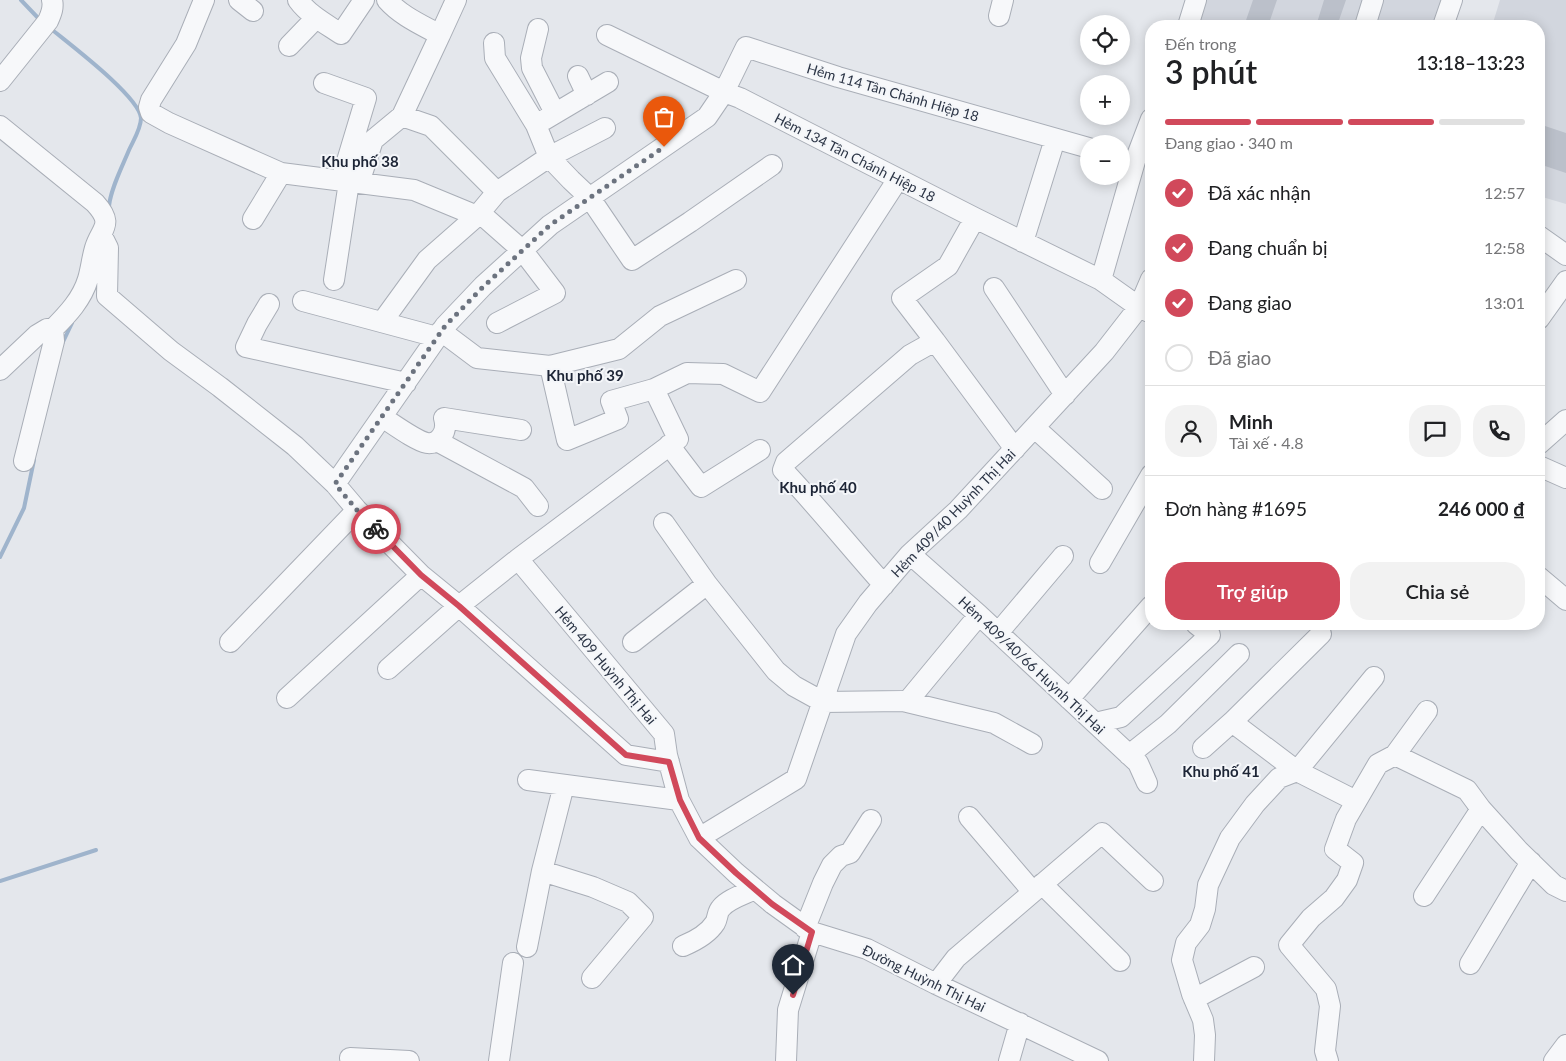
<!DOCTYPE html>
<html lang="vi">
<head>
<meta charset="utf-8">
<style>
  :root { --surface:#fff; --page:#f2f2f2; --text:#202124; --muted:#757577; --line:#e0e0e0; --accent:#d1495b }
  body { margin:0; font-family:Lato,sans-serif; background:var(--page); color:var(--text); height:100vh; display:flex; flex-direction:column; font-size:19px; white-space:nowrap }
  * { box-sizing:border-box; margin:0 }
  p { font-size:16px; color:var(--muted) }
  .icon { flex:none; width:28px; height:28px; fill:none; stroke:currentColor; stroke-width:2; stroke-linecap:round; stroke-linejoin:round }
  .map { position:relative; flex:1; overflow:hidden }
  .drawer { position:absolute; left:1145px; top:20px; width:400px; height:610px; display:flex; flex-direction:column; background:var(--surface); border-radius:20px; box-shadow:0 2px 12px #0003 }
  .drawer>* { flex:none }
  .controls { position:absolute; left:1080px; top:15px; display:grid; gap:10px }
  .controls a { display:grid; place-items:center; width:50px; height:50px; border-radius:50%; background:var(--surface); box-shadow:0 2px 12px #0003; font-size:25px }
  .pin { position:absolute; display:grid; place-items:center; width:42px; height:42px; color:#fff; margin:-51px -21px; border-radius:50% 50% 50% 0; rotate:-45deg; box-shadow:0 0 5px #0007 }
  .pin .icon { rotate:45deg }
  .courier { position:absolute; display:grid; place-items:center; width:50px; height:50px; margin:-25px; border:4px solid #d1495b; border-radius:50%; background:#fff; color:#222; box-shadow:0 1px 6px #0007 }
  .head em { font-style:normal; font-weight:600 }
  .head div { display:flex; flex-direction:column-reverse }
  .head { display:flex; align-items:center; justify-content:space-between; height:85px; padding:0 20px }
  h1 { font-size:32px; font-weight:600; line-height:38px }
  .bar { display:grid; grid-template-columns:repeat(4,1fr); gap:8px 5px; align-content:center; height:60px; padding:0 20px }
  .bar i { height:6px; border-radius:4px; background:var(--line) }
  .bar .on { background:var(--accent) }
  .bar p { grid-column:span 4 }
  .line { display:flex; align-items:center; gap:12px; padding:0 20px; border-top:1px solid var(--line) }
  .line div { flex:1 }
  .round { display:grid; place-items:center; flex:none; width:52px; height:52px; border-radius:20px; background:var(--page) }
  ol { padding:0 20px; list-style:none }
  li { display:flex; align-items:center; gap:15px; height:55px }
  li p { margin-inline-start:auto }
  li .icon { padding:5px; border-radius:50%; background:var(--accent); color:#fff; stroke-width:4 }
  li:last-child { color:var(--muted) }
  li i { width:28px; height:28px; border:2px solid var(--line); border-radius:50% }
  .primary-button { display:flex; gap:10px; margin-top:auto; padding:10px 20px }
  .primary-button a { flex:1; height:58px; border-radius:20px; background:var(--accent); color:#fff; font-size:20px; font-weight:600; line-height:58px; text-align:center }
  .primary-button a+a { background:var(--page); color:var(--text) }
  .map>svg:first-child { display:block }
</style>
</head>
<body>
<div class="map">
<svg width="1566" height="1061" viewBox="0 0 1566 1061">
  <rect width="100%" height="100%" fill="#e4e7ec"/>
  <path fill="#d2d6de" d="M1206,0h244l-9,26h-243z
    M1500,0h66v204l-27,-8v-170h-47z"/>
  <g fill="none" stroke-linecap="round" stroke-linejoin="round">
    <path stroke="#9fb4cc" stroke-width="4" d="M21,0l19,20
      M50,28c18,15 89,68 91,90 0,11 -8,23 -12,32 -6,15 -20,42 -20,58
      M62,344l10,-21
      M0,557l24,-49 10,-48
      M0,881l96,-31"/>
  </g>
  <path fill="#bbc0ca" d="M1253,0h24l-9,26h-24z
    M1324,0h22l-9,26h-21z
    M1539,124l27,9v40l-27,-9z"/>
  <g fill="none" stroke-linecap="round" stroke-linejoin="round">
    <g stroke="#a9aeb7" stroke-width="22">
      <path id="minor" d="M204,0l-18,44 -35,56 -2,7 2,6 18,10 112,50 133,17 63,26
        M239,0l14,11
        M298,0c11,15 28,24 43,34l23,-34
        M387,0c14,16 35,25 53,35l16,-35
        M999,16l4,-16
        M1188,26l8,-26
        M1365,26l8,-26
        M1443,26l9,-26
        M538,29l-7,29 1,10 23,45
        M607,35l117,57 16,6 235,120 126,62 38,27 10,5
        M494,43l1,15 41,67 13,32 22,23 19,18 42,62 58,-38 82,-57
        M289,46l27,-28
        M578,76l9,19
        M0,81l48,-60c3,-7 6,-13 4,-21
        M324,83l42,15 -25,83
        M402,116l29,10 66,66
        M544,120l64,-38
        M0,126l95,77c20,22 6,25 0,45 -3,10 -4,21 -7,31 -6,20 -20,35 -35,50h-6l-10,6 -37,35
        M359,183l14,-43 29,-24 38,-81
        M480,213l43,38 32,42 -58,30
        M253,219l28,-46
        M1539,236l27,19
        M100,238l4,2 4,8 -1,48 64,55 49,36 75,59 40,38 22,26 64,65 38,31 59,-47 160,-120 -24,-50 33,-16 36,1 37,18 138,-213
        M1023,242l32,-103
        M334,280l15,-98
        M1101,280l34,-119 16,-42
        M994,288l71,107
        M303,301l134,36
        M269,304l-12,20 -11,23 160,36
        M1539,319l27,-38
        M382,322l45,-62 50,-44 20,-24 52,-35 56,-29
        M441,331l36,27 73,8 69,-17 41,-33 76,-36
        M935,341l80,108
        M550,366l17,74 51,-21 -7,-18 43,-12
        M382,417c11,7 34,24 45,26 6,1 11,-2 14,-6 5,-6 5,-12 3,-19l77,12
        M1035,428l67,61
        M437,441l87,47 14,18
        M1539,444l27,-24
        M669,445l32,42 59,-37
        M24,461l30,-120 -1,-12
        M1539,466l27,12
        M335,484l110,-158 38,-40 67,-61 157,-108 17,-25 22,-45 92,30 251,71
        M664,523l43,61 69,87 18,15 29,16 80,-1 91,22 38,21
        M910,554l69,61 159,148 9,20
        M518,559l146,175 3,21 12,45 20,38 37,35 37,31 39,28 55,17 69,35 162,77
        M1100,563l51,-88
        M1539,577l27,23
        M884,585c-34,-38 -66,-78 -101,-115l3,-8 124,-107 25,-14 -33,-43 46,-32 27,-48
        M998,633l65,-77
        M230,642l127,-132
        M633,642l74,-58
        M388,669l71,-63 167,149 43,7
        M287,698l134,-123
        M1069,699l82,-93
        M907,702l72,-87
        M1232,722l65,49 59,30
        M1095,723l26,-6 89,-82 -14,-11
        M1203,748l29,-26 89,-88
        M1129,755l39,-31 71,-70
        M1395,755l32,-44
        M528,780l151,20
        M969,817l64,75
        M699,838l97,-59 50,-145 22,-31 42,-49 48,-44 146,-158 35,-45 12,-28
        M542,871l51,16 35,15 15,15 -51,61
        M1042,884l78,77
        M1424,896l57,-87
        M805,928l18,-45 9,-18 9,-9 9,-3 21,-33
        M683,946c12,-5 25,-12 32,-23 3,-5 2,-11 6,-15 7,-9 24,-14 34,-19
        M527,947l15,-76 22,-86
        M1470,964l61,-102
        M936,984l20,-26 146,-125 51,48
        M1194,999l60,-32
        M350,1058l59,3
        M499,1061l14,-98
        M786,1061l2,-51 24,-78
        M1009,1061l11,-38
        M1204,1061l1,-26 -2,-15 -11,-26 -10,-34 4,-17 14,-18 5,-16 3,-24 22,-47 25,-34 24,-26 18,-7 77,-94
        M1328,1061l-3,-10 5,-45 -4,-17 -37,-44 22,-27 23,-20 13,-18 6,-17 -18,-14 11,-30 32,-55 17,-9 72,35 14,19 38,42 35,34 12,6
        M1554,1061l12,-16"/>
    </g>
    <use href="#minor" stroke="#f7f8fa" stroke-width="20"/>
  </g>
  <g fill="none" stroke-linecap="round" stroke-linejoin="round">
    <path stroke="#6c737f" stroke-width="5" stroke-dasharray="0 9" d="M376,529l-19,-19 -22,-26 110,-158 39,-40 66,-61 114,-78"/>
    <path stroke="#d1495b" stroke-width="6" d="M376,529l45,46 38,31 167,149 43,7 11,38 19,38 37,35 36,31 40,28 -19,63"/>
  </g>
  <g text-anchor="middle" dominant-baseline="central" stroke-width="4" stroke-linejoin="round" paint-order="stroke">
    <g font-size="14" fill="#2b3445" stroke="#f4f6f9">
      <text transform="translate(893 92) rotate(16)">Hẻm 114 Tân Chánh Hiệp 18</text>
      <text transform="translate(855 157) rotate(27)">Hẻm 134 Tân Chánh Hiệp 18</text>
      <text transform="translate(953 513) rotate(-46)">Hẻm 409/40 Huỳnh Thị Hai</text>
      <text transform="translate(606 665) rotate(50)">Hẻm 409 Huỳnh Thị Hai</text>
      <text transform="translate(1032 665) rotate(43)">Hẻm 409/40/66 Huỳnh Thị Hai</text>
      <text transform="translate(924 978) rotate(26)">Đường Huỳnh Thị Hai</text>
    </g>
    <g font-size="15" font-weight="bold" fill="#1d2536" stroke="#f4f6f9">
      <text x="360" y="161">Khu phố 38</text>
      <text x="585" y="375">Khu phố 39</text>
      <text x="818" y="487">Khu phố 40</text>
      <text x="1221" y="771">Khu phố 41</text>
    </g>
  </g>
</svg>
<div class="controls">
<a><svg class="icon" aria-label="locate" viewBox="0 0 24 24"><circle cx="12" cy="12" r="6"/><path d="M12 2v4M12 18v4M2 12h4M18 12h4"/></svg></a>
<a>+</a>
<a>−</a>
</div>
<div class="pin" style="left:664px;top:147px;background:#ea580c"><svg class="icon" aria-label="bag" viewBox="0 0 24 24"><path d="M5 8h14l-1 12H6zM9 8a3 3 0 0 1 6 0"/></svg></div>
<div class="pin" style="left:793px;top:995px;background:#1f2937"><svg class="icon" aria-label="home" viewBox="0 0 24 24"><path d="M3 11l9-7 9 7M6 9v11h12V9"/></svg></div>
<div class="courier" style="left:376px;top:529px"><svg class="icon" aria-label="bike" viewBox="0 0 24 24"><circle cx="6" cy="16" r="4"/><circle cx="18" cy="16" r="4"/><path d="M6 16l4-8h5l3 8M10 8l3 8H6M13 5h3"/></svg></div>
<section class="drawer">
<div class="head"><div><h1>3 phút</h1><p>Đến trong</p></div><em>13:18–13:23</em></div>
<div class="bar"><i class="on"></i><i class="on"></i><i class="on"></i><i></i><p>Đang giao · 340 m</p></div>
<ol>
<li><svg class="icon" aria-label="check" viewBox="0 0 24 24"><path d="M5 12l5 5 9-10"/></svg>Đã xác nhận<p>12:57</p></li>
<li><svg class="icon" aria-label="check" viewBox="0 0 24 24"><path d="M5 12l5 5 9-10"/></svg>Đang chuẩn bị<p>12:58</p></li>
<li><svg class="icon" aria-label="check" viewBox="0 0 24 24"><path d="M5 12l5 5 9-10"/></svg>Đang giao<p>13:01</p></li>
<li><i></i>Đã giao</li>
</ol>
<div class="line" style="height:90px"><a class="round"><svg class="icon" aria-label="person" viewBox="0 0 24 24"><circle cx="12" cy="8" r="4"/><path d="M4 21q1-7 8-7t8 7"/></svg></a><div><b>Minh</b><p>Tài xế · 4.8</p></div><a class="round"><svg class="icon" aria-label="chat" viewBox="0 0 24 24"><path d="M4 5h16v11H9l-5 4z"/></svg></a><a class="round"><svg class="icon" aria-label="phone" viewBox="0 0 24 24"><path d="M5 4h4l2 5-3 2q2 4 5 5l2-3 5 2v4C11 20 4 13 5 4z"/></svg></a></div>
<div class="line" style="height:65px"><div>Đơn hàng #1695</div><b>246 000 ₫</b></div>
<div class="primary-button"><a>Trợ giúp</a><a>Chia sẻ</a></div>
</section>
</div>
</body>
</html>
